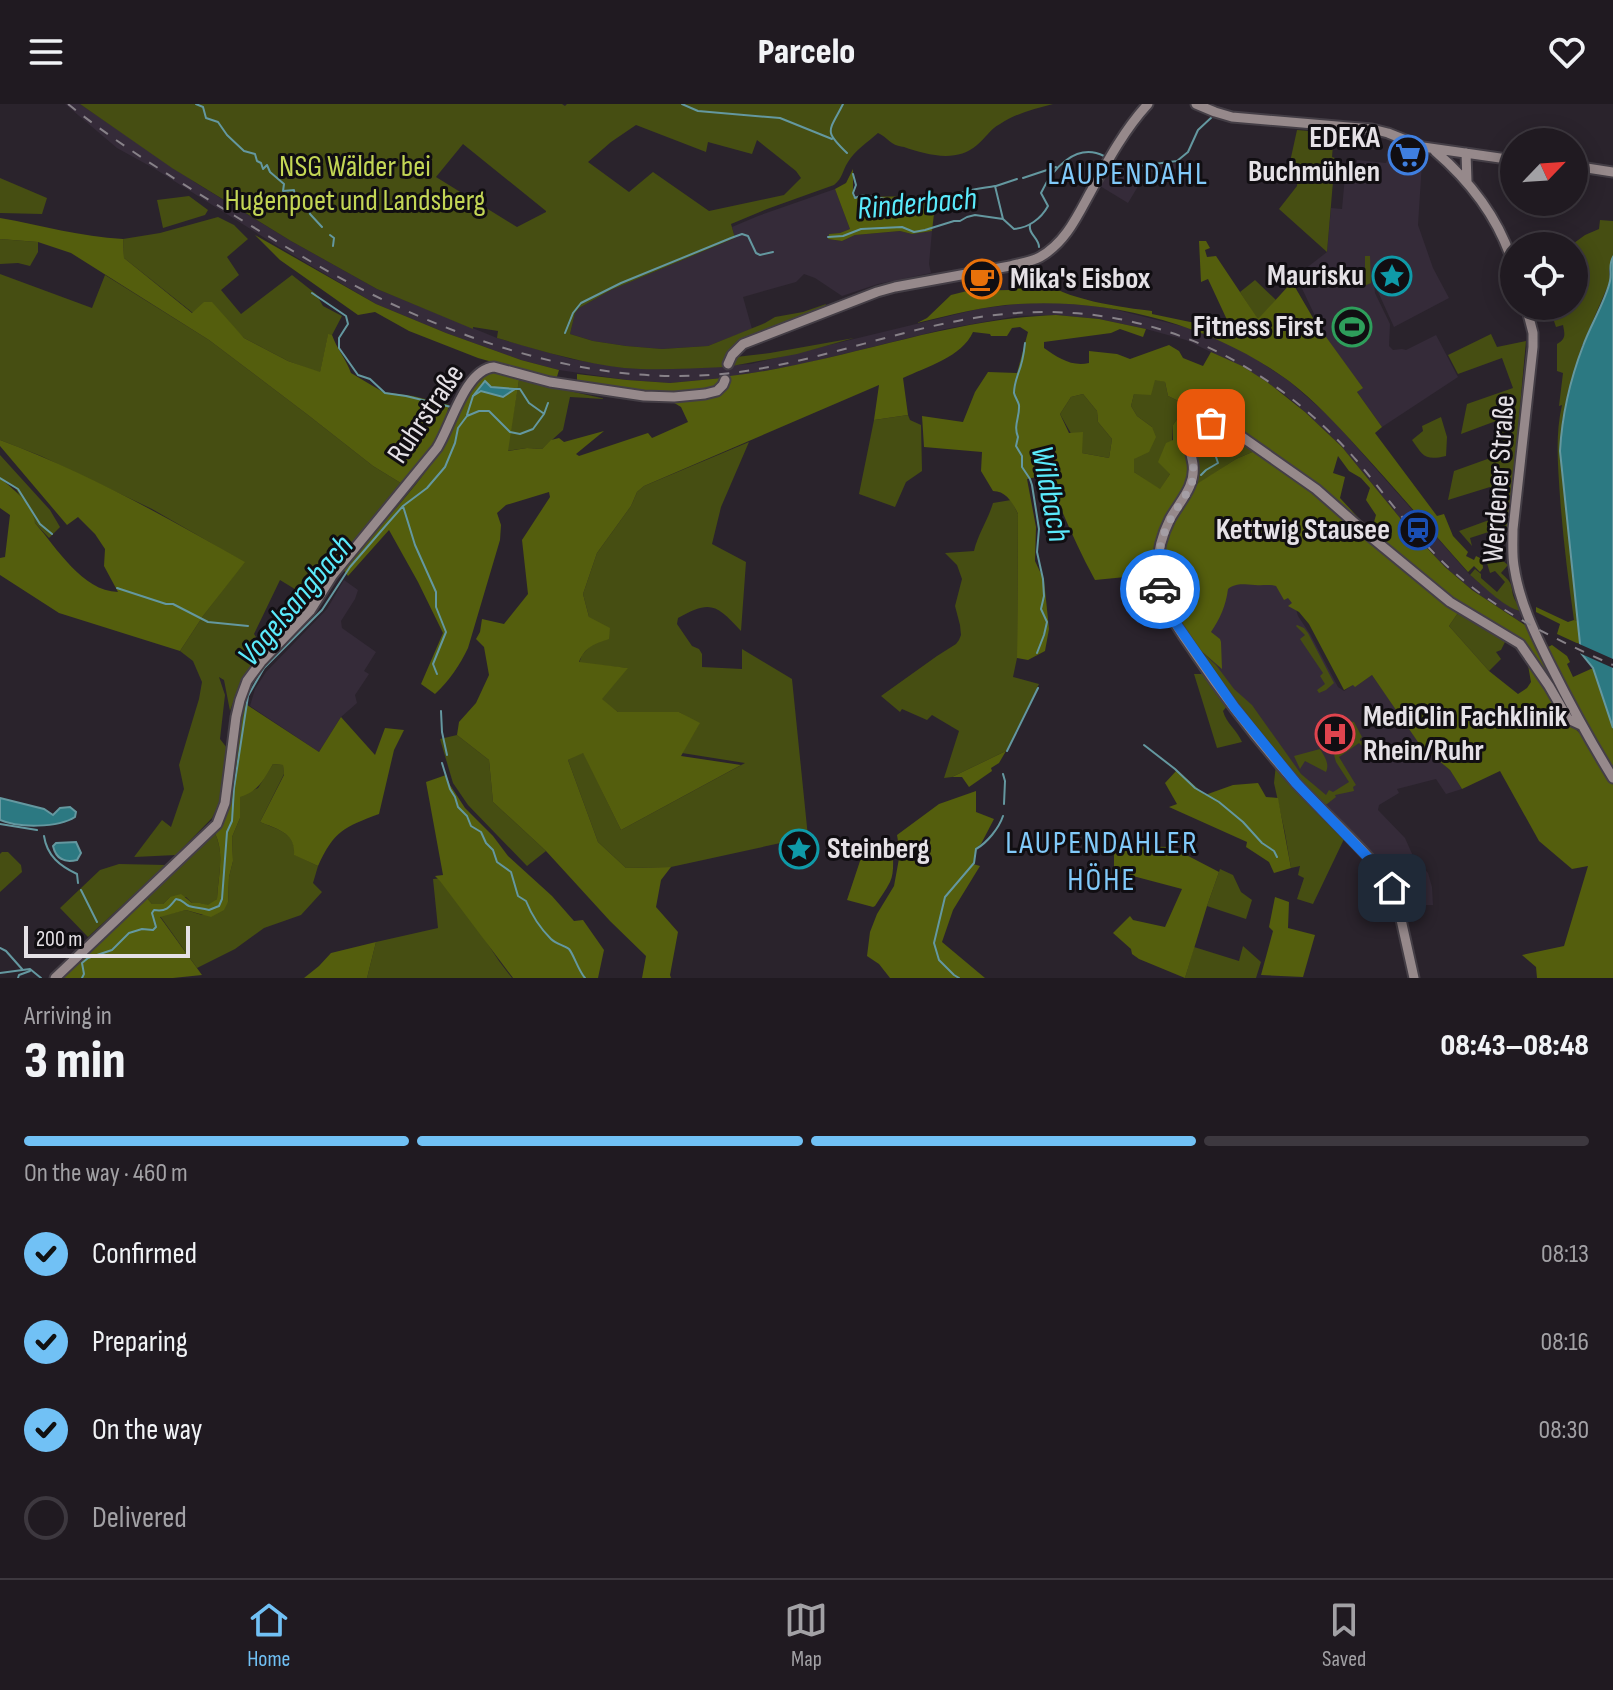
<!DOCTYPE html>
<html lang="en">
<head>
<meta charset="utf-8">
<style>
  :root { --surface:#201a21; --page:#28232a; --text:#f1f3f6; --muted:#a2a1a5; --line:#3d383f; --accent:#71c1f5 }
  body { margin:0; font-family:"Sofia Sans Condensed",sans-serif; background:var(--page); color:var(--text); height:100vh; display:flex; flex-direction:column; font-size:30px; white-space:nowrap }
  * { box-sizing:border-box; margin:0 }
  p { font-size:26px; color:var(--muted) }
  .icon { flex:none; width:44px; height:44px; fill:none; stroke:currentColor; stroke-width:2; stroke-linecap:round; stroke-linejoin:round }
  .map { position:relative; height:874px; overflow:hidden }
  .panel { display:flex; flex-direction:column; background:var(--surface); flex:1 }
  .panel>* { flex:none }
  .needle { width:52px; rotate:65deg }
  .fabs { position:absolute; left:1500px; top:24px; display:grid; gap:16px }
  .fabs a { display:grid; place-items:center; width:88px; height:88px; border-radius:50%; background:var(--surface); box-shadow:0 4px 20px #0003,0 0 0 2px var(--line); font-size:40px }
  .scale { position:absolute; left:24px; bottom:20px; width:166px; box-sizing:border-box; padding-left:8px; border:4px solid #e5e1e6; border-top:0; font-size:22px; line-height:28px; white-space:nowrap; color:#e5e1e6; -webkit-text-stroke:6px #110e12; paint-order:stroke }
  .pin { position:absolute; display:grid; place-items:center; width:68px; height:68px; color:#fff; margin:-34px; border-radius:16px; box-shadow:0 4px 12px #0006 }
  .courier { position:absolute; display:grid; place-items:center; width:80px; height:80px; margin:-40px; border:6px solid #1a73e8; border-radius:50%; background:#fff; color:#222; box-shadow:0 2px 10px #0007 }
  .headline em { font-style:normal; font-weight:800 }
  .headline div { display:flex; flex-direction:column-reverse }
  .headline { display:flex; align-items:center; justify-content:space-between; height:136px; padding:0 24px }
  h1 { font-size:52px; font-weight:800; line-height:60px }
  .bar { display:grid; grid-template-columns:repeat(4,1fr); gap:12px 8px; align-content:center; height:96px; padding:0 24px }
  .bar i { height:10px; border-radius:6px; background:var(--line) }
  .bar .selected { background:var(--accent) }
  .bar p { grid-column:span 4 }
  ol { padding:0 24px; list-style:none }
  li { display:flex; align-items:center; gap:24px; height:88px }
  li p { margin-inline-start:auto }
  li .icon { padding:8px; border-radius:50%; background:var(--accent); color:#111; stroke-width:4 }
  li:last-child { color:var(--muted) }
  li i { width:44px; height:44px; border:4px solid var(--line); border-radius:50% }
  header { display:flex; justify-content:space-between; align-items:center; height:104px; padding:0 24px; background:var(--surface); font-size:36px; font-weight:800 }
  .dock { display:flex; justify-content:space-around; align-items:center; height:112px; border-top:2px solid var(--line); background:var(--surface); font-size:22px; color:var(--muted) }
  .dock a { display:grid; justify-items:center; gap:4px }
  .dock .selected { color:var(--accent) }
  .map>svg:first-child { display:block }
</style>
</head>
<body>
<header><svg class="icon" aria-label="menu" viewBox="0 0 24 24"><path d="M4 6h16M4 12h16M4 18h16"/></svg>Parcelo<svg class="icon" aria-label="heart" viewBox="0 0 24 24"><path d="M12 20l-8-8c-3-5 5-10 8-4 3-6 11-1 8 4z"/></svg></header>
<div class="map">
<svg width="1613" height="874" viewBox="0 0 1613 874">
  <rect width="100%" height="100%" fill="#2a232c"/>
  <path fill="#352b39" d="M65,0h15l116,79 95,58 86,48 120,49 74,21 54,9 44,1 82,-5 227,-55 38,-5 40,-2 53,6 80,20 50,20 50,33 42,37 139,157 23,19 27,18 2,11 -50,-33 -27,-23 -36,-38 -67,-82 -37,-35 -19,-16 -44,-29 -56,-27 -40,-11 -47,-10 -43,-4 -39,1 -72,13 -146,36 -76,13 -53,5 -43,-3 -68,-10 -38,-10 -75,-27 -70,-29 -97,-57 -124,-78 -38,-21z
    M1397,34l26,9 -5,78 15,43 16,30 -55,29 -20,-44 1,10 15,31 -1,22 4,4 9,-1 4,1 30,-15 22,42 -76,50 -25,-35 5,-4 -46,-65 1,-3 -21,-44 31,-24 4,-44 11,1 3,-33 11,1 1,-17 29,3z
    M1183,58l-2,6 -35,5 -18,30 -28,-17 12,-20 2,-1 13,5z
    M835,85l15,40 -10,4 -11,1 -1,5 14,2 13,-6 45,-4 12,3 20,-3 -3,33 2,9 -53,11 -36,12 -27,-18 -11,-4 -8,8 -53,15 9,32 -44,17 -46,3 -36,-3 -33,-5 -23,-7 5,-21 4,-5 32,-18 124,-52 -3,-11 26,-11z
    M1275,474l20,28 3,10 12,18 28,53 6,4 10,-7 2,2 16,-11 50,70 28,25 12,19 -16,5 -10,-15 -39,10 2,4 -20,12 -1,5 27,28 8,18 15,17 4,14 1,18h-11l-9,-13 -13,7 -74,-88 -132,-166 23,19 1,-2 -9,-23 -17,-55z
    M344,476l14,10 -3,9 -14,22 1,7 34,24 -12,19 5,3 -14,21 2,8 -16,14 -22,35 -69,-46 5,-17 11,-17 61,-63z"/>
  <path fill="#464e12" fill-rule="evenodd" d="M80,0h482l3,2 2,-2h486c-18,5 -37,9 -53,20 -11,6 -14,14 -23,21 -20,18 -50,10 -73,2 -4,-1 -8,-1 -12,-4 -5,-3 -7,-7 -14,-10 -10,9 -23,17 -30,29 -6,9 -5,16 -14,23l-67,24 -36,15 4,14 -124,52 -32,18 -4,5 -5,21 23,7 33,5 36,3 46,-3 57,-23 10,-6 28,-5 23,-8 -1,3 -81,33 -19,16v11c-34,1 -67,4 -101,1 -43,-5 -85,-18 -127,-30l1,-7 -25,-4v2l-96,-40 -86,-48 -119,-73zM636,21l70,27 2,-10 44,12 5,-14 39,31 5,7 -17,17 -75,16 -56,-39 -24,20 -41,-30 23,-20zM463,40l83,67v1l-29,15 -81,-50z
    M1297,26l37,3 -2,24 3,1 -8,94 -48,-43 18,-23 2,-20 -9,-4z
    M0,74l47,20 -5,16 -42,-1z
    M189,92l19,14 -3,5 -42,13 -6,-28z
    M218,113l16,8 14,14 -21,18 12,18 -18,15 20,24 51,-39 24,19 7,12 19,10 -10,19h-4l-8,38 -32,-12 -44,-23 -14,-14 -37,-11 -69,-55 -1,-19 37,-6z
    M1600,116l13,1v36l-4,13 1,11 -28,65 -14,46 -6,31 -1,43 18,155 -5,-1c-6,-41 -11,-82 -14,-123 -2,-31 -5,-62 2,-92l-3,1 4,-33 -6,-2v-27c9,-5 8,-9 6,-19l-7,2 -7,-21h25v-60h-4l15,-11 14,-6z
    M0,135l38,3v10l-8,14 -12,-3 -18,1z
    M1365,152h5l1,27 -9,4 -23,-23 6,-1 1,6h19z
    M0,170l92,34 13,-33 104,65 99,75 65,51 31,19 -77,90 -16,24 -31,-19 -26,54 11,17c-17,19 -27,36 -35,60l-6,-31 -5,-3 6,18 -5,44 7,9 -8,56 -7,14 -36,37 -42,2 28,-37 9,7 13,-38 -5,-24 20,-66 3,-17 -9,-21 -13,-10 23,-35 41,-54 -92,-53 -111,-53 -41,-16z
    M1255,176l21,20 -18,20 -18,-28z
    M1491,230l6,13 29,-6 -17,186 -7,4 -1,-3 -31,10 2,8 -13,-15 41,-15 -10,-29 -42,13 6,-29 53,-19 -11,-31 -35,13 6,-30 46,-16 -11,-30 -44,16 -10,-19z
    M854,234l-57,16 -65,12 4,-9 34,-4z
    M1155,275l10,3 3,14 19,9 -14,20 -3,49 -10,16 -26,-18v-13l18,-32 -15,-11 -6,-10 3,-12z
    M519,276l87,19 -36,-2 -7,33 -21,19 -15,-1 -20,3z
    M1083,290l14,17 1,11 14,17 -3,19 -27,-5 -22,-39 11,-17z
    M908,311l2,5 11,5 1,46 -16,11 -11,25 -36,-13 15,-74z
    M1441,313l6,20 -1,19c-21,5 -23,0 -34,-16l11,-9 -1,-5z
    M1219,322l38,24 -21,9 -38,25 -6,-37 7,-16z
    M749,338l-28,65 -9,37 34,18 -5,69c-24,-26 -30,-32 -63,-13l-1,6 15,22 7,3 3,5v13l40,2v-20l50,30 16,158 -137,30 -45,1 -28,-26 -30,-82 15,-8 38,78 124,-67 -63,-10 17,-29 -20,-12h-61l-17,-13 26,-31 -48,-5 3,-8 9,-10 -2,-28 -6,-23 14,-41 34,-47 6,-14 7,-6z
    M0,351l50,55 10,17 -11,11 -14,-15 -19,-34 -16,-11z
    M1011,396l7,14 -1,144 -4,19 26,7 -33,67 -54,26 -8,1 15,-47 -27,-16 -5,5 -25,-11 -2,3 -19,-16 56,-40 19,-12 3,-4 2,-5 -1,-10 -5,-19 7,-27 -5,-14 -12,-12 29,-2c4,-17 14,-31 19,-48z
    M1486,456l17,1 5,4 -7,8c11,10 10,10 12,22 2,7 7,12 11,17 -19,-3 -39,-25 -54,-37l5,-6 6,5v4l16,14 8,-10 -10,-11 -5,2z
    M1460,506l47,28 -6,12 -5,2 5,7 -12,12 -40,-45z
    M1297,521l7,3 4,5 26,50 -8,7 -7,3 -2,-3 8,-6 -5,-8 3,-3 -23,-34 5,-4 -9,-9z
    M1194,541l22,20 18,24 18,16 49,69 25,21 3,-5 4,2 16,-10 -13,-20 -2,-7 21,-15 -9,-14h-4l-3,-4 5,-2 1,3 3,-2 6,1 8,15 -2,2v2l4,-1 2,4 -4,2 -3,-3 -20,14 17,28 -3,2 1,4 -19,4 1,2 -9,7 -4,1c-49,-49 -89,-104 -129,-160z
    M1194,570h11l23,31 -5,6c3,12 14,19 19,31l-25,6z
    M457,631l32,25 4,42 53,49 -19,15 -59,-61 -15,-22 -13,-44z
    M1320,645c4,7 10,14 6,23l-21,-11 -5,8 -6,-13z
    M273,660l10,1 1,9 -24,48c17,7 36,11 35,33l23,11 -5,17 9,9 -21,23 -37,13 -29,21 -38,19 -37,-52 26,-6 16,5 26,-13 1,-25 4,-16 -1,-24 8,-19v-22l18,-8z
    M1276,660l69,73 -32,67 -16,-5 7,-21 -6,-3 2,-9 -9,2 -6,-35 -11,-50z
    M215,729c10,21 3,44 2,66l-8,7 -9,-3h-8l-6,-6h-16l-7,7h-11l-6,-7z
    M2,748h6l13,13 1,7 -22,20v-38z
    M119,760l47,1 -78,72 -28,-29 40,-38z
    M1220,765l13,6 8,17 11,8 -6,19 -39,-13z
    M444,774l55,83 13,17h-145l9,-36 62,-14 -5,-49z
    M1243,842l18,16 -5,16h-71l9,-31 45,14z"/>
  <path fill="#545e0d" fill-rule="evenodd" d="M853,65v28l83,-1 -4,35 -20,3 -12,-3 -45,4 -13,6 -14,-2 1,-5 11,-1 10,-4 -15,-40 11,-6z
    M0,114c41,7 81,19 123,21l1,19 68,55 12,-11h8l32,36 44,23 32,11 8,-38 4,1c5,14 14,24 19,38l32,19 30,4 36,9c-6,30 -28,55 -45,80l-31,-19 -65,-51 -99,-75 -138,-87 -33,-11 -38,-3z
    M255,131l121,69 70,29 75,27 38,10 -3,10 -78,-22 -69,-27 -34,-19 -17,3 -78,-55z
    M1199,137h7l4,7 -5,2 2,7 9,-1 42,63 34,-37 24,41 47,65 -6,4 25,35 -7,6 62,83 7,-2 9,22 15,16 -2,4 8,4 2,-4 6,3 1,9 -3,4 -6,-6 -6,6c-37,-41 -72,-83 -110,-124 -21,-23 -44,-48 -69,-67 -76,-56 -177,-83 -271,-77 -34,2 -68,11 -101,19l10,-5 24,-23 16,-4 42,-1 7,-3h23l4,-8c15,20 83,29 109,32v3l67,14 16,9 -27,-58 -7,3z
    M1056,211l43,4 47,10 -3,8 -23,-8 -9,4 -67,9v6c14,10 28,19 45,15v-12l28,3 13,5 39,-14 10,6 4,7 20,8 8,-14 31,14 25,16 38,30 37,35 67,82 36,38 27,23 56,37 43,86 -46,-66 -74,-46 -222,-175 -36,3 -3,51 -15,28 -19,66 -61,6c-19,-34 -33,-70 -49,-105l-19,4 9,48 -1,34 9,19 5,49 -4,22 -17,9 -11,-2 1,-144c-5,-11 -12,-23 -25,-23l-12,-20 1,-19 -58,-5 -2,-31 41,6 12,-30 13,-20 29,1 11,-41 -8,-5 -8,1 -5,8h-16l-1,-2 -17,-2c-11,25 -47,35 -70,46l5,37 -34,5 5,-35 -235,101 -7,6 -6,14 -34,47 -14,41 6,23 21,11 -1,11c-15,5 -24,8 -30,23l49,6 -26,31 16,13h61l21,11 -19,33 60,9 -120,65 -38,-77 -15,7 30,82 28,26 45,-1 -10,13 -5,27 22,25 -8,43 1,3h-29l4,-22 -36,-35 -64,-70 -53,-49 -4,-42 -32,-25 2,-13 17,-19 13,-28 -5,-28 -8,-8 4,-7 2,-13 22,5 24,-30 -6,-54 28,-43 -1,-5 -43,13 -9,8 4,12 -1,15 -32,108c-8,17 -19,33 -33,46l-14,-10 22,-51 -25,-51 -29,-52 -41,46 -5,-7c33,-40 75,-81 101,-125 10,-16 24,-61 39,-69 10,-6 26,2 36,5l-11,71 19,-3 15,1 9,-9 8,-2 5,4 40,-11 -28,23 3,2 69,-23 4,5 36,-16 -7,-15 -10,-6c19,-1 38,0 55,-11l4,-14c111,-13 214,-57 326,-61zM1155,276l10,2 3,14 19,9 -14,20v15l-7,3 -8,19 12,12 -10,15 -26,-17v-13l15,-7 7,-15 -4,-10 -15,-11 -6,-10 3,-12 17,1zM1083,290l14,17 1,11 14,17 -3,19 -27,-5 1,-21 -14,1 -9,-19 11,-17zM1338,352l11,15 12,7 9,10 -4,12 10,15 -4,14 -6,-3 -26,-28 5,-21 -12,-4z
    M577,270l50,6 43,3 53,-5 -6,9 -11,3 -36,2h-28l-65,-8z
    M0,336c86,32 166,77 245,122l-42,54 -23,35 -121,-38 -59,-38v-17l5,-1 5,-42 -10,-7v-30c14,12 32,25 35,45 22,25 47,68 83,69l-14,-26 1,-17 -10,-15 -17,-17 -11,8 -67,-79z
    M1257,346l40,27 163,133 -11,16 40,45 29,23 9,-6 4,-6 -5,-28 42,68 19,18 26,40v198h-76l-1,-11 -14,-12 42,-9 24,-80 -16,3 -33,-28 -39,-70 -38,18 -12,-19 -30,-25 -48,-70 -17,12 -2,-2 -9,5 -35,-66 -10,-12 -11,-6 4,-3 -4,-5 -4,2 -8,-14c-8,-2 -13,0 -21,-1 -11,0 -17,-3 -27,4 -2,16 -8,30 -17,43l9,7 1,3 1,27 -30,-26 -15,-24 -14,-31 -2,-29 5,-26 26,-46 44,-28z
    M1536,503l32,15 6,-2 5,1 2,24 -24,-11 3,-10 -24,-12z
    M1552,541l15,11 3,6 -3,2 6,13 20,-9 20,60v46l-20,-33 -47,-93z
    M244,599l75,49 22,-35 34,38 10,-27 19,2 -10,20 -15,64c-35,13 -45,17 -61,52l-24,-11c2,-22 -17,-26 -34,-33l24,-47 -1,-10 -10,-1c-9,15 -15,28 -33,33v21l-8,19 1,24 -4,16 -1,25 -4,8 -13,7 -25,-7 -26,7 42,58 -29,3h-110l83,-81 6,7h11l7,-7 11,-3 11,9h8l8,2 9,-6c1,-22 8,-45 -2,-66l8,-12 6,-15z
    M1006,647l-7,12 -8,5 1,3 -23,16 -7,-10h-10z
    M1177,666l28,25 28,-10 25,-2 8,14 12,1 13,70 -17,5 -5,-11 -23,-15 1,-5 -78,-35 8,-3 -12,-21z
    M446,671l4,10 15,23 28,28 15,20 44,40 22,25 9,-1 21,30 -6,28h-85l-73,-97 -5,-5 8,-1 -17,-93z
    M976,687v21l18,7 -13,25 -5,4 -3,16 7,2 -27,44 -11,32 43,36h-95l-11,-14 -12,-8 3,-24 7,-18 17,-28 6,-33 -3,-18 42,-31z
    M865,742l28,8c0,9 1,20 -3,28 -4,8 -10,16 -15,24l-2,1 -26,-7z
    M1114,742l57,1 48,25 -12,34 -22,72 -46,-19 -7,-5 -1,-5 -18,-16 17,-17 3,4 32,7 17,-38 -68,-18z
    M1275,793l14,5 -1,26 27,7 -12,42 -42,-2 12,-44 -4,-4z
    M376,838l-9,36h-63l15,-12 12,-13z"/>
  <path fill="#2c7982" stroke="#6498a0" stroke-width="2" d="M1613,153v471l-20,-60 -12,-15 -21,-202c2,-36 10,-71 23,-105 7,-20 23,-46 27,-65 2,-9 -2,-15 3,-24z
    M485,277l6,6 24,2 -12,8 -22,-6 -8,5z
    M0,694l44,11 9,6 7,-7 10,-1 6,5 -1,5c-17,11 -57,11 -75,3z
    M76,738l5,11 -4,7c-13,3 -21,-1 -24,-14l3,-3z"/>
  <path fill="#2a232c" d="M1577,539l36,16v9l-36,-16z"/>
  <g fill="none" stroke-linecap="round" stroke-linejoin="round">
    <path stroke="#6498a0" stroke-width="2" d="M196,0l7,3 3,11 12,4 9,13 17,16 11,3 2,7 4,2 2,6 4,-4 3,7 14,12 -1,7 11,-1 1,8h6l7,6 2,10 12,13
      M682,0l16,7 82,7 52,21
      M843,0c-14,28 -20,26 4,49
      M1114,58l18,5 45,-6 11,-9 10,-22 15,-14
      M853,70l3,11 -3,8 2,5 8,-3 28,5 12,-2 45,2c13,-10 31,-11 47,-14l8,33
      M1023,74l33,-11
      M996,82l21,-7
      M1030,121c-2,9 9,13 9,22
      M330,131l4,3 -1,8
      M828,133l15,-1 18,-7 41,-2 12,5 11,-2 29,-9h6l7,-4 8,-2 28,4 11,10c14,-1 27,-10 34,-23l-7,-13c11,-24 35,-51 63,-37
      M1039,166c1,6 4,10 4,16
      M312,189l34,23 2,8 -9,14v10l19,27 12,4 15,14 21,3 45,11
      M565,229l8,-20 8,-10 40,-20 110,-45 11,-4 6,2 8,17 4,2 13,-3
      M1025,239c-1,10 -3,21 -7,31 -2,6 -4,12 -4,19 1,4 4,8 5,12 1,12 -6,20 -1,32l-2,9 6,10v11l8,12 2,6 7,44 -2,23 6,27 1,17 -3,13 6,13 -3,13 -7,18
      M515,285h5l9,14 14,10
      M467,311l6,-19
      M1201,371l5,-5 12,-7 -2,-6
      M0,374l18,11 22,35 12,10
      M403,402l12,39 21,47v15l10,25 -13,32 4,10
      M117,484l49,16h7l35,18 40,4
      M441,607l1,21 5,23
      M1144,641l31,24 20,19 24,14 24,20 19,21 12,8 3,6
      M1007,647l31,-63
      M442,659l8,26 5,8 3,10 9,9 4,10 10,6 5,11 7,7 4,12 14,10 7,24 8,5c6,15 14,27 25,38 5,5 13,6 18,10 5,6 9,21 16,29
      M1003,670l2,7 -1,23
      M0,720l37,6
      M44,732c3,20 16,30 33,38l1,9
      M81,786l16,32
      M0,844l6,3 16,18
      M0,869l30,-4 11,9
      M18,874l1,-3 11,-4
      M82,874l2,-4 -2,-11 6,-5 24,-8 17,-17 13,-4 11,1 3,-3 -4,-14 2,-3c12,2 15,-2 22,-11 8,1 7,4 13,7 6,2 13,2 20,4l10,-4 3,-7 5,-67 5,-11 2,-33 14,-92 16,-28 58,-58 28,-43 38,-44 15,-17 24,-18 18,-21 10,-24 3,-15 9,-12 12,-5h10l21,21 10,2 13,-5 11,-15 4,-11
      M959,874l-5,-3 -15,-15 -5,-17 11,-46 29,-34 2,-14c11,-6 23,-21 27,-33"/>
    <g stroke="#443e46" stroke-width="13">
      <path id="major" d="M1196,0l19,8 17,5 140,12 16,4 35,14 91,13
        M1435,47c36,31 65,69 79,116
        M1466,49l1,29
        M1574,62l39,6
        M1526,202l7,27v14l-20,182c0,13 -1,25 1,37 5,35 21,68 36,98 20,40 40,77 63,114
        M728,260l4,-9 11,-11 134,-52 18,-5 115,-21c10,-3 21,-4 30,-9 25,-14 37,-40 50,-64 17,-31 34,-63 58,-89
        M55,874l162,-154 8,-21 11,-86 4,-17 7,-19 14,-19 49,-51 22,-35 105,-128c14,-22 28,-79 57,-81l56,15 94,14 30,1 31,-3 12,-3 6,-6 2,-5
        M1414,874l-18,-81 -8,-17c-27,-35 -62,-65 -92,-97 -37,-41 -70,-84 -101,-130 -15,-22 -34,-47 -37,-75 -2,-21 3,-41 12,-59 10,-18 26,-33 23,-55 -1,-6 -3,-12 -3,-18 0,-18 20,-26 35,-21l91,64 49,43 85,70 70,42 29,42 19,33 13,6"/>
    </g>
    <use href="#major" stroke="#96898b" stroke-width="9"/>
    <path stroke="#878188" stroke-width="2" stroke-dasharray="10 10" stroke-linecap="butt" d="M68,0c52,42 110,77 167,112 33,20 65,40 98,58 126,69 274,120 419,96 75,-12 147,-40 222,-52 60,-10 122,-8 182,10 79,23 147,71 201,133 30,36 57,74 91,106 48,44 106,72 165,98"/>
  </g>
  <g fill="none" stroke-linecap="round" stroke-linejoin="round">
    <path stroke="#a49ea5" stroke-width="8" stroke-dasharray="0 14.4" d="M1160,485c-6,-28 1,-56 16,-79 5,-9 13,-18 16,-28 7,-23 -16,-49 19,-59"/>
    <path stroke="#1a73e8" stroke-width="10" d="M1160,485l15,33 60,86 61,75 85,88 11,17"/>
  </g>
  <defs>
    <g id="supermarket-ring" transform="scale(2)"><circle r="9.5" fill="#110e12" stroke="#3f7fe0" stroke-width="1.5"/><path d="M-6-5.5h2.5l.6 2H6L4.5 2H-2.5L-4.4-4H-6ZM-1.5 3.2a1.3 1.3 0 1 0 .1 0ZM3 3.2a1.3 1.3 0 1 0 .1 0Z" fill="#3f7fe0"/></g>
    <g id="sight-ring" transform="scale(2)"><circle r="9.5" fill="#110e12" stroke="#0f9aa8" stroke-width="1.5"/><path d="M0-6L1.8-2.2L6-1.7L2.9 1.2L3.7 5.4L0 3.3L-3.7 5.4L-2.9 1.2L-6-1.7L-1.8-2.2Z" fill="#0f9aa8"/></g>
    <g id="cafe-ring" transform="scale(2)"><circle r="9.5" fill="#110e12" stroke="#e8710a" stroke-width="1.5"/><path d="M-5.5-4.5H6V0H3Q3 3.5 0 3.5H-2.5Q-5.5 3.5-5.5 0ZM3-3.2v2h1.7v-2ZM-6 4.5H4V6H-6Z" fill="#e8710a"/></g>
    <g id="stadium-ring" transform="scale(2)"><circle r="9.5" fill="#110e12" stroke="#2e9e5b" stroke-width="1.5"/><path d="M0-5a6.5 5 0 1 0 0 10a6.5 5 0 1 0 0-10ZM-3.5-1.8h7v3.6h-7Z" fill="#2e9e5b"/></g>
    <g id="station-ring" transform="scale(2)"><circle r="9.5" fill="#110e12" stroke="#1a4fb4" stroke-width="1.5"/><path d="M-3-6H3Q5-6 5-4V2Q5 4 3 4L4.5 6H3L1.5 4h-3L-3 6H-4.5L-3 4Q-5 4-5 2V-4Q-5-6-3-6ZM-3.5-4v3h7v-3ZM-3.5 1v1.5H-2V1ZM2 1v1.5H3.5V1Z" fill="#1a4fb4"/></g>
    <g id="hospital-ring" transform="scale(2)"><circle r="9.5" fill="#110e12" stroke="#e0444e" stroke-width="1.5"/><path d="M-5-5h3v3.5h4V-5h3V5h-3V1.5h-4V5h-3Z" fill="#e0444e"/></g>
  </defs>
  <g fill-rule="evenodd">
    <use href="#supermarket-ring" x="1408" y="51"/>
    <use href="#sight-ring" x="1392" y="172"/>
    <use href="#cafe-ring" x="982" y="175"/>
    <use href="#stadium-ring" x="1352" y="223"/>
    <use href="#station-ring" x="1418" y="426"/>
    <use href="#hospital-ring" x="1335" y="630"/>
    <use href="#sight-ring" x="799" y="745"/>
  </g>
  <g text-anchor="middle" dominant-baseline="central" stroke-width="6" stroke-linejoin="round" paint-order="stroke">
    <g font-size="30" font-weight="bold" fill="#e5e1e6" stroke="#110e12" text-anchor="end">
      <text x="1380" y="34">EDEKA<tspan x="1380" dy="34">Buchmühlen</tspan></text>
      <text x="1364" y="172">Maurisku</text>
      <text x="1010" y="175" text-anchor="start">Mika's Eisbox</text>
      <text x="1324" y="223">Fitness First</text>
      <text x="1390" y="426">Kettwig Stausee</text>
      <text x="1363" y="613" text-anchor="start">MediClin Fachklinik<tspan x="1363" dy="34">Rhein/Ruhr</tspan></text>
      <text x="827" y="745" text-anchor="start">Steinberg</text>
    </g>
    <g font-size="30" fill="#c3d655" stroke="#110e12">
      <text x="355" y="63">NSG Wälder bei<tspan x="355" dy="34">Hugenpoet und Landsberg</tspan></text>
    </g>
    <g font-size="30" fill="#e5e1e6" stroke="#110e12">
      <text transform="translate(426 310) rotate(-56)">Ruhrstraße</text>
      <text transform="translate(1499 375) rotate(-86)">Werdener Straße</text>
    </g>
    <g font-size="32" letter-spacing="2" fill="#81cafa" stroke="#110e12">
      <text x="1128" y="70">LAUPENDAHL</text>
      <text x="1102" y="739">LAUPENDAHLER<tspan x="1102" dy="37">HÖHE</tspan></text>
    </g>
    <g font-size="32" font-style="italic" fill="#5aeafc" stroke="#110e12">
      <text transform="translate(917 100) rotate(-5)">Rinderbach</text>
      <text transform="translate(1050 390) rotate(79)">Wildbach</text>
      <text transform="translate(296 497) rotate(-50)">Vogelsangbach</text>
    </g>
  </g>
</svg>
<div class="fabs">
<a><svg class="needle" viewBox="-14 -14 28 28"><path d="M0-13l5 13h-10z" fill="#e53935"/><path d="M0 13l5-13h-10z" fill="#a2a1a5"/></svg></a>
<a><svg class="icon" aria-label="locate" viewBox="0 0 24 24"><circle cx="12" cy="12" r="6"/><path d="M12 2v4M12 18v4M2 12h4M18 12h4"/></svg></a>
</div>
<div class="scale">200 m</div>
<div class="pin" style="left:1211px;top:319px;background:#ea580c"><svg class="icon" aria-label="bag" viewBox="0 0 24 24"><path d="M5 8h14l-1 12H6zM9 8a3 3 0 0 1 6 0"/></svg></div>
<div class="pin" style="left:1392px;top:784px;background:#1f2937"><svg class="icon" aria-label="home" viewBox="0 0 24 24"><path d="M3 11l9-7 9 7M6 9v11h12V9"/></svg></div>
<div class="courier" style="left:1160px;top:485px"><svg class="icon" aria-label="car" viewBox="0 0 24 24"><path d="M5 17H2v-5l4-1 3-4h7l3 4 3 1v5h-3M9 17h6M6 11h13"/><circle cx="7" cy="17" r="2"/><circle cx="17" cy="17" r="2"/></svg></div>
</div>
<section class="panel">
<div class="headline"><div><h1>3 min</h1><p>Arriving in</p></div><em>08:43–08:48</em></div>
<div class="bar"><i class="selected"></i><i class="selected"></i><i class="selected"></i><i></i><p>On the way · 460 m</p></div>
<ol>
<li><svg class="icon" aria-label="check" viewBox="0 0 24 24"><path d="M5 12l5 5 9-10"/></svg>Confirmed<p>08:13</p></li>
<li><svg class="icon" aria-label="check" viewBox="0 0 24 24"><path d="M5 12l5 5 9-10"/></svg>Preparing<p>08:16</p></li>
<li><svg class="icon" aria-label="check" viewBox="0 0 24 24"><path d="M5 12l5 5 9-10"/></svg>On the way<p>08:30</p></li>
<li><i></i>Delivered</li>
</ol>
</section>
<nav class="dock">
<a class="selected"><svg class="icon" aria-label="home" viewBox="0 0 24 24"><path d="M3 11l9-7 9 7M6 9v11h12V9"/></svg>Home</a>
<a><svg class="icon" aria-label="map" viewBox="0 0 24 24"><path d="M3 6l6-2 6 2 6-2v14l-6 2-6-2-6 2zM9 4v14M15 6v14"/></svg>Map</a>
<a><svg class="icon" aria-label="saved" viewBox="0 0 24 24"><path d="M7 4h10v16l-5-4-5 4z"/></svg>Saved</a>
</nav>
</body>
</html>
